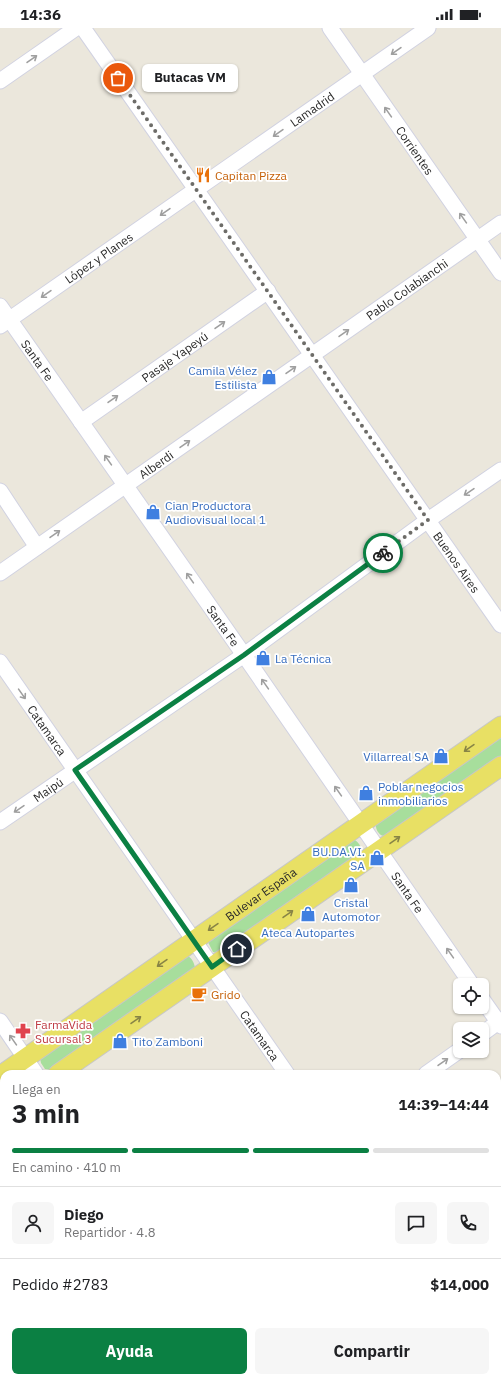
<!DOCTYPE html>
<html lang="es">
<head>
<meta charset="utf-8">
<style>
  :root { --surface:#fff; --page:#f6f6f6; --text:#202124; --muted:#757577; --line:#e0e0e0; --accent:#0b8043 }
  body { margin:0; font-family:"IBM Plex Sans",sans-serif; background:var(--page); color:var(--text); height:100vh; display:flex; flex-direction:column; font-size:15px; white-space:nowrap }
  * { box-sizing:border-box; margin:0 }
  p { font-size:13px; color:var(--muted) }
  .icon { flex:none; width:22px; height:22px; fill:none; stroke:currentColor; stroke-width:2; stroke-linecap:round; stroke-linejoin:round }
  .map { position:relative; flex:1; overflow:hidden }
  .drawer { position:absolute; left:0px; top:1042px; width:501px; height:312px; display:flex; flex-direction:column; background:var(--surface); border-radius:12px 12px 0 0; box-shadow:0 1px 3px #0004 }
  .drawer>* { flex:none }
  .fabs { position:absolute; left:453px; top:950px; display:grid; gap:8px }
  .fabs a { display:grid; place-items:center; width:36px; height:36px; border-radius:6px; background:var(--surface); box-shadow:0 1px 3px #0004; font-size:20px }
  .pin { position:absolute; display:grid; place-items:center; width:34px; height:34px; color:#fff; margin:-17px; border:2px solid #fff; border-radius:50%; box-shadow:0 1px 4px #0007 }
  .courier { position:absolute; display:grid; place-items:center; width:40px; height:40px; margin:-20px; border:3px solid #0b8043; border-radius:50%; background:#fff; color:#222; box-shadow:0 1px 5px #0007 }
  .bubble { position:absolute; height:28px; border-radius:6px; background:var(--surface); box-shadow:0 1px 3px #0004; font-size:13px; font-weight:700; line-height:28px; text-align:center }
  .headline em { font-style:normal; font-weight:700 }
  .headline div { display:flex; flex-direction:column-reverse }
  .headline { display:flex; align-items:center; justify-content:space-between; height:68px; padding:0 12px }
  h1 { font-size:26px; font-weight:700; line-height:30px }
  .bar { display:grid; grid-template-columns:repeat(4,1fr); gap:6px 4px; align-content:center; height:48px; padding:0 12px }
  .bar i { height:5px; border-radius:3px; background:var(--line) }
  .bar .selected { background:var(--accent) }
  .bar p { grid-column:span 4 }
  .line { display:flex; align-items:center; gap:10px; padding:0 12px; border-top:1px solid var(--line) }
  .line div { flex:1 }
  .round { display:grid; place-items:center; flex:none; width:42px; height:42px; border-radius:6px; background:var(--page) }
  .cta { display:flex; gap:8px; margin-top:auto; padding:8px 12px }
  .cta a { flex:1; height:46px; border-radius:6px; background:var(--accent); color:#fff; font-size:16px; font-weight:700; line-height:46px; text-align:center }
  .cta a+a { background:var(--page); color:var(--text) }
  .status { display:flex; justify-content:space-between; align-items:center; height:28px; padding:0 20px; background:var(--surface); direction:ltr }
  .status svg { height:11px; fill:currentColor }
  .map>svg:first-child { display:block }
</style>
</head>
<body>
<div class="status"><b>14:36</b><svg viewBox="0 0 49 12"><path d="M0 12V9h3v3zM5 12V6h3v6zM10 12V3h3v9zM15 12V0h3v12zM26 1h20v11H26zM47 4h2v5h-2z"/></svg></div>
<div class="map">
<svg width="501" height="1354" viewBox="0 0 501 1354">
  <rect width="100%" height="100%" fill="#ebe7dc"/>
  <path fill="#a7de9c" d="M501,706v23l-116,79c-6,0 -10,-7 -9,-13z
    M353,811c5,2 9,8 9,13l-144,101 -5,-1 -5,-10z
    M188,928c4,2 7,8 7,13l-143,101 -7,-1 -4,-6 -1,-5z"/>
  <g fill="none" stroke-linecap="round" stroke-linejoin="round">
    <g stroke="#d1d2e1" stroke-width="17">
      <g id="minor">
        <path id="s1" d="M83,0l418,597"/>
        <path id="s2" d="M330,0l171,245"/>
        <path d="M0,53l76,-53"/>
        <path id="s3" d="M0,278l244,349 228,330"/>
        <path id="s4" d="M0,298l428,-298"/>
        <path id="s5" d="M81,394l187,-131"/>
        <path d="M0,463l37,56"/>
        <path id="s6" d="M0,545l501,-350"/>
        <path id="s7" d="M0,634l287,412"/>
        <path id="s8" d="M0,794l244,-167 184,-135 73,-50"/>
        <path d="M482,971l19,27"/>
        <path d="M0,993l36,53"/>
        <path d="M482,1006l19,-14"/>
        <path d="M426,1046l34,-24"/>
        <path d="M497,1243l4,-2"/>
        <path d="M0,1343l4,-3"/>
        <path d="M497,1348l4,6"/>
        <path d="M248,1350l3,4"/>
        <path d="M339,1354l5,-4"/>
      </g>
    </g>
    <g stroke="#c7c7c7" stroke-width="21">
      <g id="major">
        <path d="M58,1046l443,-308"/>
        <path id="s9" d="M0,1048l501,-350"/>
        <path d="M0,1087l4,-3"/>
      </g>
    </g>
    <use href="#minor" stroke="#fff" stroke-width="15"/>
    <use href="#major" stroke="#e8e064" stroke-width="19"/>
  </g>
  <defs><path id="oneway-shaft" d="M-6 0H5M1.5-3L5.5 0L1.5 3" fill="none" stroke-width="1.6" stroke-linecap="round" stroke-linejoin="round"/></defs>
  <g stroke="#9f9f9f">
    <use href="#oneway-shaft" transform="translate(396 23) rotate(145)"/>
    <use href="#oneway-shaft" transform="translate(32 31) rotate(-35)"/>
    <use href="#oneway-shaft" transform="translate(388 84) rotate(-125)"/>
    <use href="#oneway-shaft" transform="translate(278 105) rotate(145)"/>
    <use href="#oneway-shaft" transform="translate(165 184) rotate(145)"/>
    <use href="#oneway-shaft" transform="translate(463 190) rotate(-125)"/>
    <use href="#oneway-shaft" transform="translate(46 266) rotate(145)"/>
    <use href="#oneway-shaft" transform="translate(220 297) rotate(-35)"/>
    <use href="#oneway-shaft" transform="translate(344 305) rotate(-35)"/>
    <use href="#oneway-shaft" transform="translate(291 342) rotate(-35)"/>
    <use href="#oneway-shaft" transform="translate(113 371) rotate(-35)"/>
    <use href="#oneway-shaft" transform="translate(185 416) rotate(-35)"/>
    <use href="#oneway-shaft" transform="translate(108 432) rotate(-125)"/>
    <use href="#oneway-shaft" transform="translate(469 464) rotate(146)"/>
    <use href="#oneway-shaft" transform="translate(55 506) rotate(-35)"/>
    <use href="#oneway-shaft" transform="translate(190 550) rotate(-125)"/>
    <use href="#oneway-shaft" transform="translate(265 656) rotate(-125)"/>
    <use href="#oneway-shaft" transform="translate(22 666) rotate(55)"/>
    <use href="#oneway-shaft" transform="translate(338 763) rotate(-125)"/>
    <use href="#oneway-shaft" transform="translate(19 781) rotate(146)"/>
    <use href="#oneway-shaft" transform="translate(450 925) rotate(-125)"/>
    <use href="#oneway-shaft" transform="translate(13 1012) rotate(-125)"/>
    <use href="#oneway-shaft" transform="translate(443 1034) rotate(-35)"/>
  </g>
  <g stroke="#888446">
    <use href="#oneway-shaft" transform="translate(469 720) rotate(145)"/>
    <use href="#oneway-shaft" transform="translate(395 812) rotate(-35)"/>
    <use href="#oneway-shaft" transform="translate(288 886) rotate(-35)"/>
    <use href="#oneway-shaft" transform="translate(213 899) rotate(145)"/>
    <use href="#oneway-shaft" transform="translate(162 935) rotate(145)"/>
    <use href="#oneway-shaft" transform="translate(136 992) rotate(-35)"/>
  </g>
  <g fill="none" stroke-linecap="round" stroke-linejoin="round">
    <path stroke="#6d6c68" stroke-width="4" stroke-dasharray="0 7.2" d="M118,50l310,442 -45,33"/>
    <path stroke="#0b8043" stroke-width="5" d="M237,921l-25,18 -137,-197 169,-115 139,-102"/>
  </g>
  <defs>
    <g id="restaurant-bare" transform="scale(1.2)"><path d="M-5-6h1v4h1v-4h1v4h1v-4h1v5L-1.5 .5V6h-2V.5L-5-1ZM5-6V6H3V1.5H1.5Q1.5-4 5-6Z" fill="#e8710a" stroke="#fff" stroke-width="2.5" paint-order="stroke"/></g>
    <g id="shop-bare" transform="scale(1.2)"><path d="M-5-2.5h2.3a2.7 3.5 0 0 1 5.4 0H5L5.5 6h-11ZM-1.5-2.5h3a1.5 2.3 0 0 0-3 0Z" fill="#3f7fe0" stroke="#fff" stroke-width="2.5" paint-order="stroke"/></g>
    <g id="cafe-bare" transform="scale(1.2)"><path d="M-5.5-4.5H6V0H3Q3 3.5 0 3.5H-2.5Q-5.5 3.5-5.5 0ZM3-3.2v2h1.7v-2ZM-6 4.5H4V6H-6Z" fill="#e8710a" stroke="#fff" stroke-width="2.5" paint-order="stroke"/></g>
    <g id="pharmacy-bare" transform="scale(1.2)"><path d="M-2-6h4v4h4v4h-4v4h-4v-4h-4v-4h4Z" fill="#e0444e" stroke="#fff" stroke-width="2.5" paint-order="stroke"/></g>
  </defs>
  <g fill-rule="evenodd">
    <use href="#restaurant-bare" x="203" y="147"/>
    <use href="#shop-bare" x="269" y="349"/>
    <use href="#shop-bare" x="153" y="484"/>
    <use href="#shop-bare" x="263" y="630"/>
    <use href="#shop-bare" x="441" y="728"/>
    <use href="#shop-bare" x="366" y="765"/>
    <use href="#shop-bare" x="377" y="830"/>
    <use href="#shop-bare" x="351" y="857"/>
    <use href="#shop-bare" x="308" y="886"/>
    <use href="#cafe-bare" x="199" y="966"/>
    <use href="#pharmacy-bare" x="23" y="1003"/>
    <use href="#shop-bare" x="120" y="1013"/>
  </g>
  <g text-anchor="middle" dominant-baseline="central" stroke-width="3.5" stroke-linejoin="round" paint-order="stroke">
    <g font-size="12" fill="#292929" stroke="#fff">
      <text stroke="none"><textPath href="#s4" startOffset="380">Lamadrid</textPath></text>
      <text stroke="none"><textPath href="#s2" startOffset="149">Corrientes</textPath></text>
      <text stroke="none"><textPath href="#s4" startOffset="120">López y Planes</textPath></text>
      <text stroke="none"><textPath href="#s6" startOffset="496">Pablo Colabianchi</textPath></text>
      <text stroke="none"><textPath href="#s5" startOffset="114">Pasaje Yapeyú</textPath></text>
      <text stroke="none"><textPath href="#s3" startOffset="66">Santa Fe</textPath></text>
      <text stroke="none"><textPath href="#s6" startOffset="190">Alberdi</textPath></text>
      <text stroke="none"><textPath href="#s1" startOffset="652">Buenos Aires</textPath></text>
      <text stroke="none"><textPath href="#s3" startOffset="390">Santa Fe</textPath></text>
      <text stroke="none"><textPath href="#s7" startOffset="83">Catamarca</textPath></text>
      <text stroke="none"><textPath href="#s8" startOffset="58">Maipú</textPath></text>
      <text stroke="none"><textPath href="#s3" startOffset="714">Santa Fe</textPath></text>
      <text stroke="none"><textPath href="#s9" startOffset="318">Bulevar España</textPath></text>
      <text stroke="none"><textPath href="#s7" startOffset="455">Catamarca</textPath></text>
    </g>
    <g font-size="12" fill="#c56008" stroke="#fff" text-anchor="start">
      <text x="215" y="147">Capitan Pizza</text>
      <text x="211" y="966">Grido</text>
    </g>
    <g font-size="12" fill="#366cbe" stroke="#fff" text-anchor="start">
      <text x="257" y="342" text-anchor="end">Camila Vélez<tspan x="257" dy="14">Estilista</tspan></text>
      <text x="165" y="477">Cian Productora<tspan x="165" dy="14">Audiovisual local 1</tspan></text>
      <text x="275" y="630">La Técnica</text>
      <text x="429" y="728" text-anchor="end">Villarreal SA</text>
      <text x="378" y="758">Poblar negocios<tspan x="378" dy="14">inmobiliarios</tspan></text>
      <text x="365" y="823" text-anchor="end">BU.DA.VI.<tspan x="365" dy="14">SA</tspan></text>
      <text x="351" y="874" text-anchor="middle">Cristal<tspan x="351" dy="14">Automotor</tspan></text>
      <text x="308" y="904" text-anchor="middle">Ateca Autopartes</text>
      <text x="132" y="1013">Tito Zamboni</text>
    </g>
    <g font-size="12" fill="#be3a42" stroke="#fff" text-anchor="start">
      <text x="35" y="996">FarmaVida<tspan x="35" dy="14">Sucursal 3</tspan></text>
    </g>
  </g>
</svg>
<div class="fabs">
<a><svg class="icon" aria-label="locate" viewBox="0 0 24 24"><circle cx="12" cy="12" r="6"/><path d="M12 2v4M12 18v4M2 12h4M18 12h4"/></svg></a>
<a><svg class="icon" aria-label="layers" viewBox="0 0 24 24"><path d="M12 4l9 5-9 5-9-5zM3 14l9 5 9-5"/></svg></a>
</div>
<div class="pin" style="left:118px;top:50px;background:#ea580c"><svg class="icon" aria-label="bag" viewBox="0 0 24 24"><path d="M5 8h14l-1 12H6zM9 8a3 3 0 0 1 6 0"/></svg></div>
<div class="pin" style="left:237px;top:921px;background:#1f2937"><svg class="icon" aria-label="home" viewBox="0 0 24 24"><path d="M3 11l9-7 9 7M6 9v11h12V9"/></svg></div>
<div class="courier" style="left:383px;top:525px"><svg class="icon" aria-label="bike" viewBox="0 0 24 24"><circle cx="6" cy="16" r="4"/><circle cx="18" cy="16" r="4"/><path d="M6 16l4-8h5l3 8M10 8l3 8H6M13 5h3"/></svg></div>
<div class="bubble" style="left:142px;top:36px;width:96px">Butacas VM</div>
<section class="drawer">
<div class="headline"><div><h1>3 min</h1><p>Llega en</p></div><em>14:39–14:44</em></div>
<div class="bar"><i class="selected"></i><i class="selected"></i><i class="selected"></i><i></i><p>En camino · 410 m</p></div>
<div class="line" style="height:72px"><a class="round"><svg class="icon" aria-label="person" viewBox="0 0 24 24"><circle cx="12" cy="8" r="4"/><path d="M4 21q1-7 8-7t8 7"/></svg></a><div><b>Diego</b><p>Repartidor · 4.8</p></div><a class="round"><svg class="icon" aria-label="chat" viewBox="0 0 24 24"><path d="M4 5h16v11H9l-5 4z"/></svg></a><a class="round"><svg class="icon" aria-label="phone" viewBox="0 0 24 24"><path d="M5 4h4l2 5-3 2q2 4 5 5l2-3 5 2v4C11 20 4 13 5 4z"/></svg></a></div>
<div class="line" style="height:52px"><div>Pedido #2783</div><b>$14,000</b></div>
<div class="cta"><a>Ayuda</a><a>Compartir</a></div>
</section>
</div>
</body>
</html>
